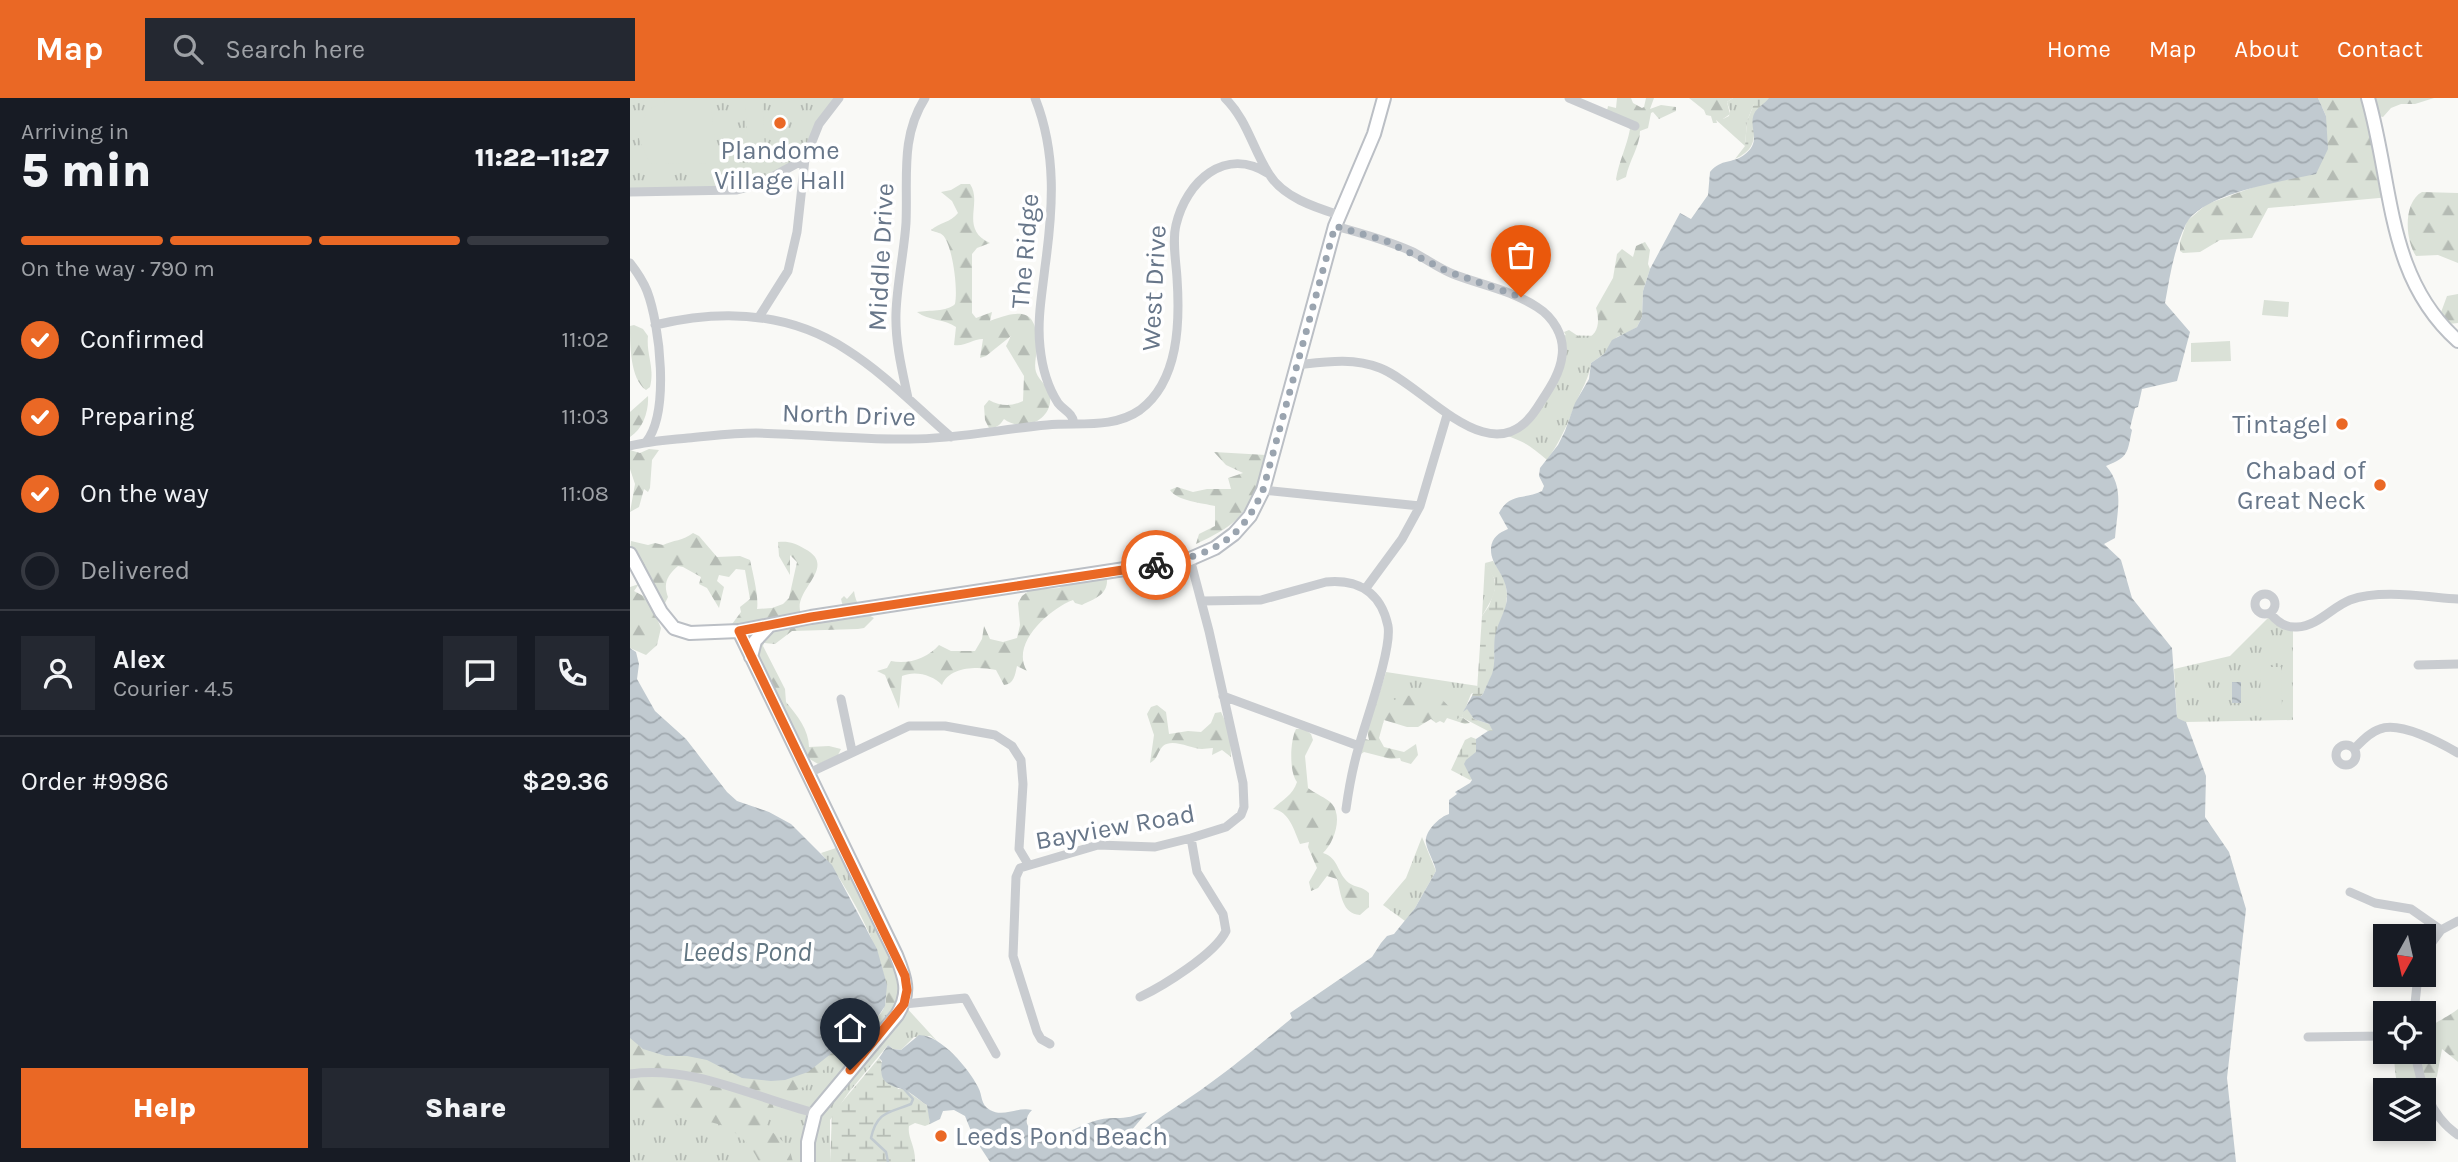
<!DOCTYPE html>
<html lang="en">
<head>
<meta charset="utf-8">
<style>
  :root { --surface:#171b24; --page:#242831; --text:#f1f3f6; --muted:#9ea1a6; --line:#363941; --accent:#ea6825 }
  body { margin:0; font-family:Karla,sans-serif; background:var(--page); color:var(--text); height:100vh; display:flex; flex-direction:column; font-size:26px; white-space:nowrap }
  * { box-sizing:border-box; margin:0 }
  p { font-size:23px; color:var(--muted) }
  .icon { flex:none; width:38px; height:38px; fill:none; stroke:currentColor; stroke-width:2; stroke-linecap:round; stroke-linejoin:round }
  .map { position:relative; flex:1; overflow:hidden }
  .panel { display:flex; flex-direction:column; background:var(--surface); width:630px }
  .panel>* { flex:none }
  .needle { width:46px; rotate:188deg }
  .fabs { position:absolute; left:1743px; top:826px; display:grid; gap:14px }
  .fabs a { display:grid; place-items:center; width:63px; height:63px; border-radius:0px; background:var(--surface); box-shadow:0 4px 10px #0003; font-size:35px }
  .pin { position:absolute; display:grid; place-items:center; width:60px; height:60px; color:#fff; margin:-72px -30px; border-radius:50% 50% 50% 0; rotate:-45deg; box-shadow:0 0 7px #0007 }
  .pin .icon { rotate:45deg }
  .courier { position:absolute; display:grid; place-items:center; width:70px; height:70px; margin:-35px; border:5px solid #ea6825; border-radius:50%; background:#fff; color:#222; box-shadow:0 2px 9px #0007 }
  .head em { font-style:normal; font-weight:800 }
  .head div { display:flex; flex-direction:column-reverse }
  .head { display:flex; align-items:center; justify-content:space-between; height:119px; padding:0 21px }
  h1 { font-size:46px; font-weight:800; line-height:52px }
  .bar { display:grid; grid-template-columns:repeat(4,1fr); gap:10px 7px; align-content:center; height:84px; padding:0 21px }
  .bar i { height:9px; border-radius:5px; background:var(--line) }
  .bar .current { background:var(--accent) }
  .bar p { grid-column:span 4 }
  .line { display:flex; align-items:center; gap:18px; padding:0 21px; border-top:2px solid var(--line) }
  .line div { flex:1 }
  .round { display:grid; place-items:center; flex:none; width:74px; height:74px; border-radius:0px; background:var(--page) }
  ol { padding:0 21px; list-style:none }
  li { display:flex; align-items:center; gap:21px; height:77px }
  li p { margin-inline-start:auto }
  li .icon { padding:7px; border-radius:50%; background:var(--accent); color:#fff; stroke-width:4 }
  li:last-child { color:var(--muted) }
  li i { width:38px; height:38px; border:4px solid var(--line); border-radius:50% }
  .button { display:flex; gap:14px; margin-top:auto; padding:14px 21px }
  .button a { flex:1; height:80px; border-radius:0px; background:var(--accent); color:#fff; font-size:28px; font-weight:800; line-height:80px; text-align:center }
  .button a+a { background:var(--page); color:var(--text) }
  header { display:flex; align-items:center; gap:42px; box-sizing:border-box; height:98px; padding:0 35px; background:var(--accent); color:#fff }
  header strong { font-size:33px }
  nav { display:flex; gap:38px; margin-inline-start:auto; font-size:24px }
  .search { width:490px; height:63px; background:var(--page); display:flex; align-items:center; gap:18px; box-sizing:border-box; padding:0 24px; border-radius:0px; color:var(--muted); font-size:26px }
  main { display:flex; flex:1; min-height:0 }
  .map>svg:first-child { display:block }
</style>
</head>
<body>
<header>
<strong>Map</strong>
<div class="search"><svg class="icon" aria-label="search" viewBox="0 0 24 24"><circle cx="10" cy="10" r="6"/><path d="M15 15l6 6"/></svg>Search here</div>
<nav><a>Home</a><a>Map</a><a>About</a><a>Contact</a></nav>
</header>
<main>
<section class="panel">
<div class="head"><div><h1>5 min</h1><p>Arriving in</p></div><em>11:22–11:27</em></div>
<div class="bar"><i class="current"></i><i class="current"></i><i class="current"></i><i></i><p>On the way · 790 m</p></div>
<ol>
<li><svg class="icon" aria-label="check" viewBox="0 0 24 24"><path d="M5 12l5 5 9-10"/></svg>Confirmed<p>11:02</p></li>
<li><svg class="icon" aria-label="check" viewBox="0 0 24 24"><path d="M5 12l5 5 9-10"/></svg>Preparing<p>11:03</p></li>
<li><svg class="icon" aria-label="check" viewBox="0 0 24 24"><path d="M5 12l5 5 9-10"/></svg>On the way<p>11:08</p></li>
<li><i></i>Delivered</li>
</ol>
<div class="line" style="height:126px"><a class="round"><svg class="icon" aria-label="person" viewBox="0 0 24 24"><circle cx="12" cy="8" r="4"/><path d="M4 21q1-7 8-7t8 7"/></svg></a><div><b>Alex</b><p>Courier · 4.5</p></div><a class="round"><svg class="icon" aria-label="chat" viewBox="0 0 24 24"><path d="M4 5h16v11H9l-5 4z"/></svg></a><a class="round"><svg class="icon" aria-label="phone" viewBox="0 0 24 24"><path d="M5 4h4l2 5-3 2q2 4 5 5l2-3 5 2v4C11 20 4 13 5 4z"/></svg></a></div>
<div class="line" style="height:91px"><div>Order #9986</div><b>$29.36</b></div>
<div class="button"><a>Help</a><a>Share</a></div>
</section>
<div class="map">
<svg width="1828" height="1064" viewBox="0 0 1828 1064">
  <defs>
    <pattern id="grass-tufts" width="24" height="20" patternUnits="userSpaceOnUse" patternTransform="scale(1.75)"><rect width="24" height="20" fill="#dae1d7"/><path d="M3 7l-1-3M5 7V3M7 7l1-3M15 17l-1-3M17 17v-4M19 17l1-3" fill="none" stroke="#b5bbb4"/></pattern>
    <pattern id="forest-firs" width="22" height="20" patternUnits="userSpaceOnUse" patternTransform="scale(1.75)"><rect width="22" height="20" fill="#dae1d7"/><path d="M5 1l3.5 6h-7zM16 11l3.5 6h-7z" fill="#b5bbb4"/></pattern>
    <pattern id="wetland-marsh" width="20" height="14" patternUnits="userSpaceOnUse" patternTransform="scale(1.75)"><rect width="20" height="14" fill="#dae1d7"/><path d="M1 5h8M5 5V1M11 12h8M15 12V8" fill="none" stroke="#b5bbb4"/></pattern>
    <pattern id="water-waves" width="16" height="10" patternUnits="userSpaceOnUse" patternTransform="scale(1.75)"><rect width="16" height="10" fill="#c1cad0"/><path d="M0 5q4-4 8 0t8 0" fill="none" stroke="#a1a9af"/></pattern>
  </defs>
  <rect width="100%" height="100%" fill="#f9f9f6"/>
  <path fill="url(#grass-tufts)" d="M0,0h209l-10,12 -24,49 -48,26 -127,7z
    M1103,0h21v6l-7,17 -2,25 -30,-27h8l6,-3 1,-5 -3,-9z
    M974,231l23,4 -10,4 -13,17 -13,9c-2,16 -10,27 -16,42 -8,20 -15,37 -28,55 -16,-14 -25,-20 -46,-26l22,-8 38,-62 -1,-29 40,1z
    M855,465c18,23 9,32 -3,53z
    M1640,518l23,13v91l-107,2 -9,-3 -3,-50 56,-13z
    M756,574l92,14 -1,5 -6,3 -9,23 -4,2 -81,-18z
    M792,739l14,34 -21,37 -10,13 -22,-16 23,-27z
    M212,748l54,109 8,50 33,36 -7,-5 -16,1 -13,13 -8,-1 -5,-4 -39,47 -19,28v42h-200v-124l207,11c12,-18 32,-19 44,-36 23,-31 -37,-134 -60,-160z"/>
  <path fill="url(#forest-firs)" d="M987,0h14l2,5 9,5 2,-1 2,-9h8l-4,11 11,-4 15,2v4l-17,8 -6,-7 -2,1 -3,15 -8,3c0,15 -11,30 -14,46l-9,4 -1,-2c3,-18 11,-33 14,-50l-23,-18 1,-5 8,2z
    M1059,0h44l-6,4 3,12 -7,5h-7l1,4h-4l-2,-7 -5,-1 -2,-5z
    M1688,0h50l22,99 -122,11 -16,30 -32,2 -20,12 -17,1 -3,-2v-9l7,-21 20,-17 47,-17 72,-71z
    M1744,0h60l-19,6h-14l-10,4 -8,9 -5,-1 -4,-4z
    M331,86h9c13,19 -11,45 20,59l-13,5 -5,6v59l4,5 16,-6 -2,9c34,-13 48,-11 47,29 -1,6 -3,16 -1,22 3,9 13,14 14,24 3,25 -28,37 -46,23 -4,6 -7,9 -15,9l-4,-8 -1,-14 5,-6c11,6 22,7 34,1l1,-25 -18,-30 5,-10 -25,20 -6,2 3,-19c-11,0 -18,8 -29,6l2,-18c-11,-8 -27,-6 -39,-15 12,-2 30,0 38,-8 3,-15 -2,-53 -10,-66 -3,-6 -9,-5 -14,-8 9,-8 19,-7 27,-17l-6,-12 -11,-9 10,-2z
    M1792,94l36,1v70l-20,-8 -22,1c-11,-16 -13,-54 6,-64z
    M1015,144l5,8 -2,14 2,5 -7,22 -1,26 -5,10 -10,6 -15,-1c-5,10 -20,20 -32,19l-9,-7 -7,-12 5,-2 15,10c15,-5 16,-19 12,-32l17,-30 4,-24 5,-5 11,8 3,-11z
    M1828,196v29l-10,1 -8,-9 7,-19z
    M4,227l9,4 5,7c-2,18 7,31 2,51l-4,3c-16,-11 -16,-46 -16,-64z
    M18,298c1,15 -5,33 -18,41v-25z
    M19,351l10,1 -7,10 -2,28 -2,4 -4,-3 -5,18 -9,5 5,-28 -5,-15v-19l10,3z
    M584,354l52,3c-4,29 -18,61 -45,76 -8,5 -17,9 -25,13l3,-10 16,-8v-20c-13,-3 -38,-5 -45,-16l7,-3 16,5 14,-3h24l-3,-11 15,-5 -17,-8z
    M63,435l6,3 18,21 23,-1 10,4c3,14 9,37 7,49l15,-1 11,-4 6,-6 8,-36 -7,-7v20l-11,-19 -1,-14c11,-1 17,1 27,7 36,19 -19,44 -2,68l40,-10 -2,-8 3,-3 3,3 7,-8c2,14 8,20 20,27l-10,10 -6,1 -66,2 -17,13 -11,-1 -1,3 22,43 1,13c11,13 23,28 23,45l20,-1 12,3 -4,8 -19,7 -15,-9 -48,-95 7,-26 -30,-10 9,-12 -1,-5 10,-8 -5,-29 -9,-1 -7,8 -10,-2 -2,6 7,6 -5,21 -12,-20 -8,-4 2,-7 -18,-10 -5,-1c-11,10 -15,17 -10,31l-5,10 -33,-54 1,-12 17,4 7,-2 8,2c10,-5 20,-4 30,-12z
    M474,479l3,2c1,16 -13,20 -25,26l-7,-2 -2,-3c-24,9 -63,44 -46,71l-10,-5c-2,9 -3,18 -13,19l-8,-15c-17,-4 -47,-4 -54,15 -9,-10 -27,-15 -40,-9l-3,33 -14,-34 -8,-4 10,-3 4,-7c17,4 37,-3 48,-16l12,6h24l7,-12 2,-13 6,13 13,3 14,-4 3,-13 -2,-22 4,-7 8,-6 29,-2 10,-6z
    M9,486l-5,7 13,7 11,23 3,7 -4,17 -11,10 -16,-7v-61z
    M785,591l4,5c19,-8 25,12 39,19l-1,6 5,-2 8,6 -5,1 -18,-6 -3,5 -4,-2 -4,2 -5,-4 -13,8h-11l-23,-7 -5,18 5,9 20,5 12,-8 2,11 -7,9 -10,-3 -1,-3 -9,1 -27,-7 -3,2 4,-15 4,1c-4,-12 3,-30 10,-42h12l4,2 9,-8 5,4z
    M527,607l9,7 3,22 19,-3 13,1 10,-9 4,-10 6,-1 9,20 1,25 -9,-7 -10,5 1,-7c-4,0 -8,1 -11,1 -11,0 -29,-11 -39,-3 -6,6 -5,13 -13,17l4,-28 -7,-21 4,-7z
    M666,631h8l7,5 2,6 -8,16 3,32c7,6 18,9 24,16 11,13 2,39 -9,49 16,5 14,21 26,30 7,5 13,3 20,10v14l-9,8c-18,-1 -19,-21 -23,-36l-10,-3 -9,12 -7,3 -2,-9 8,-14 -9,-21 1,-5 -9,2c-6,-14 -11,-33 -27,-35 9,-9 20,-14 24,-27 -8,-10 -7,-41 -1,-53z
    M249,845c20,12 32,56 8,68 -3,-9 1,-19 0,-29 -2,-12 -13,-27 -8,-39z
    M1828,911v53l-16,-13 -5,27 -9,15c-7,-1 -18,1 -24,-2 -13,-6 -6,-27 -13,-37h33v-19c9,-11 23,-15 34,-24z
    M0,940l13,11 23,7h21l35,11 85,5 30,-23 11,-4 -7,9 -35,32 -35,14 3,9 -7,8v10l22,20 4,15h-5l-5,-6 -1,6h-23c-8,-20 -28,-36 -49,-40 -5,-2 -11,-1 -16,-2 -28,-8 -33,-12 -64,-6z"/>
  <path fill="url(#wetland-marsh)" d="M1124,0h15v3c-30,20 2,42 -34,58l10,-13 2,-25 7,-17z
    M863,463l12,19 2,14 -1,13 -11,30 -1,34 -11,23 -2,2h-9l2,-6h3l5,-74 7,-10 6,-17v-9l-10,-17z
    M837,610l7,11 15,5 5,7h-6l-23,-12 -3,-2 1,-5z
    M841,639l5,2v13l-9,17 6,10 -3,1 -19,-10 14,-30z
    M249,960l19,31h6l24,17 2,18 -5,2 -10,-3 -6,3c-2,11 7,21 6,36h-85l2,-48z"/>
  <path fill="#dae1d7" d="M43,0l37,1 7,61 -3,3 -64,1 -11,-25 8,-29z
    M115,0h17l4,67 -14,1 -3,-3z
    M1634,202l25,2 -1,15 -26,-2z
    M1600,243l1,20 -40,1v-19z
    M1630,569h21l1,42 -21,1z"/>
  <path fill="url(#water-waves)" d="M1139,0h549l8,18 2,33 -12,25c-32,7 -114,19 -130,50 -12,24 -16,52 -21,79l25,29 -13,49 -35,8 -4,18 -3,1 -5,20 2,2c-5,23 -3,27 -26,36 19,21 11,45 9,72l-11,6 17,16 11,38 40,50 5,70 9,4 20,54 -1,41 24,35 17,57 -19,169 9,84h-1246l-17,-26 -8,-20 -11,-6 -11,1 -3,8 -10,5 -3,-19c-7,-4 -17,-14 -25,-16 -17,-5 -23,-8 -20,-28l-3,-3 9,-13 5,4 8,1 18,-15c22,0 50,34 59,52 5,9 2,17 12,23 14,8 28,-4 42,0 -14,14 2,26 18,26 17,-1 32,-12 48,-16 8,-2 14,-2 22,-2 9,0 19,-4 27,-6l-16,19 -7,17c18,-20 42,-34 65,-50 36,-24 69,-52 103,-80l-2,-5 82,-56 9,-14 6,-7 7,-2 21,-26 21,-37c-2,-10 -8,-18 -10,-28 -2,-11 13,-26 23,-29v-14l8,-6 -2,-2 15,-9 2,-3 -8,-16 2,-4 10,-8v-13l12,-8h5l-4,-7 -15,-5 -7,-10 -4,3 9,-16h9l2,-2c3,-7 6,-14 9,-20 4,-10 1,-26 3,-38 3,-15 13,-27 12,-42 -1,-21 -17,-28 -16,-46 1,-11 8,-15 17,-19l-9,-16c11,-21 26,-13 43,-22l2,-5 -5,-10 1,-8 18,-23 7,-14 10,-28 14,-24 2,-16 13,-9 8,-14 25,-13 5,-10 1,-26 7,-22 30,-56 11,6 17,-24 2,-23c12,-14 22,-8 34,-17 19,-14 4,-26 10,-41 3,-7 11,-10 15,-16z
    M0,550l6,4 3,12 -2,15 18,32 31,28 41,53 10,9 32,11 22,12 41,41 45,84 10,36 -2,21 -12,18 -29,17 -7,8 -29,23 -23,8 -14,1 -29,-3 -35,-18 -20,-4h-21l-23,-7 -13,-11z
    M1602,584h9v21h-9z"/>
  <g fill="none" stroke-linecap="round" stroke-linejoin="round">
    <path stroke="#c1cad0" stroke-width="2.5" d="M258,1064l-2,-10 -15,-14c6,-27 18,-25 40,-34l2,-5 -9,-10"/>
    <g stroke="#bbbfc5" stroke-width="16">
      <path id="secondary" d="M1738,0c25,87 18,179 90,243
        M0,456l31,58 13,16 16,5 49,-2 72,-14 379,-58 25,-11 19,-14 16,-18 13,-26 72,-264 39,-92 10,-36
        M109,533l157,324c9,22 15,38 1,60l-82,98 -7,29v20
        M121,559l4,-16 14,-15"/>
    </g>
    <path stroke="#c9ccd0" stroke-width="9" d="M405,0c22,55 18,111 10,169 -3,27 -8,53 -5,80 2,20 7,39 18,56 6,8 14,9 16,20
      M595,0c23,23 27,50 44,76 14,23 45,33 70,41
      M939,0l66,28
      M0,94l107,-2 20,-5 48,-26
      M0,165c7,9 13,18 17,28 13,34 23,122 -1,151
      M129,219l29,-46 9,-39 8,-73 14,-35 20,-26
      M25,227c67,-16 133,-14 192,25 38,24 70,58 104,87
      M666,267c28,-3 57,-8 84,3 46,18 112,110 157,40 10,-16 23,-33 25,-52 3,-20 -9,-39 -25,-49 -26,-17 -56,-22 -84,-33 -15,-6 -28,-16 -42,-23 -25,-11 -50,-18 -76,-25
      M278,300c-6,-28 -13,-56 -12,-85 1,-30 8,-60 10,-90 2,-44 -6,-86 19,-125
      M0,348c19,-5 38,-6 58,-8 23,-2 45,-5 68,-5 52,1 103,7 154,6 46,0 92,-10 137,-14 31,-3 66,4 93,-15 39,-29 40,-88 37,-132 -1,-17 -5,-37 -1,-53 10,-43 49,-80 93,-51
      M633,392l157,16
      M736,490l36,-49 18,-33 27,-91
      M1625 506a10 10 0 1 1 20 0a10 10 0 1 1-20 0Z
      M572,503l59,-1 65,-18c32,-3 55,10 62,44 4,23 -22,94 -29,120 -6,20 -10,41 -13,63
      M1640,515c7,9 15,15 27,14 21,-1 35,-20 53,-27 30,-11 76,-3 108,-1
      M1788,567l40,-1
      M593,598l136,50
      M211,601l11,52
      M1706 657a10 10 0 1 1 20 0a10 10 0 1 1-20 0Z
      M1724,651c7,-7 16,-17 26,-20 20,-8 61,14 78,24
      M179,675l100,-47h36l50,9 17,11 9,14 2,24 -4,65 9,15
      M1720,794l25,11 36,6 30,21
      M1794,855l17,-23 17,-9
      M510,899c23,-11 75,-43 86,-66l-3,-17 -26,-42 -6,-34
      M274,906l61,-6 31,56
      M1784,915l4,-38
      M1678,939l77,-1
      M420,946l-9,-5 -4,-7 -24,-76 3,-79 4,-9 78,-23 57,2 36,-9 35,-11 15,-12 3,-8 -1,-24 -34,-152 -19,-72
      M1785,954c5,31 15,64 43,83
      M0,976c64,-9 125,24 185,39"/>
    <use href="#secondary" stroke="#fff" stroke-width="12"/>
  </g>
  <g fill="none" stroke-linecap="round" stroke-linejoin="round">
    <path stroke="#9aa4af" stroke-width="7" stroke-dasharray="0 12.6" d="M526,467c54,-10 84,-22 107,-75l72,-264 51,15 63,31 72,25"/>
    <path stroke="#ea6825" stroke-width="9" d="M220,972l54,-66 3,-14 -2,-14 -166,-345 72,-14 345,-52"/>
  </g>
  <g fill="#ea6825" stroke="#fff" stroke-width="2.5">
    <circle cx="150" cy="25" r="7"/>
    <circle cx="1712" cy="326" r="7"/>
    <circle cx="1750" cy="387" r="7"/>
    <circle cx="311" cy="1038" r="7"/>
  </g>
  <g text-anchor="middle" dominant-baseline="central" stroke-width="7" stroke-linejoin="round" paint-order="stroke">
    <g font-size="26" fill="#677689" stroke="#fff" text-anchor="end">
      <text x="150" y="52" text-anchor="middle">Plandome<tspan x="150" dy="30">Village Hall</tspan></text>
      <text x="1698" y="326">Tintagel</text>
      <text x="1736" y="372">Chabad of<tspan x="1736" dy="30">Great Neck</tspan></text>
      <text x="325" y="1038" text-anchor="start">Leeds Pond Beach</text>
    </g>
    <g font-size="26" fill="#677689" stroke="#fff">
      <text transform="translate(395 153) rotate(-85)">The Ridge</text>
      <text transform="translate(251 159) rotate(-87)">Middle Drive</text>
      <text transform="translate(524 190) rotate(-87)">West Drive</text>
      <text transform="translate(219 317) rotate(2)">North Drive</text>
      <text transform="translate(485 729) rotate(-10)">Bayview Road</text>
    </g>
    <g font-size="28" font-style="italic" fill="#637783" stroke="#fff">
      <text x="117" y="853">Leeds Pond</text>
    </g>
  </g>
</svg>
<div class="fabs">
<a><svg class="needle" viewBox="-14 -14 28 28"><path d="M0-13l5 13h-10z" fill="#e53935"/><path d="M0 13l5-13h-10z" fill="#9ea1a6"/></svg></a>
<a><svg class="icon" aria-label="locate" viewBox="0 0 24 24"><circle cx="12" cy="12" r="6"/><path d="M12 2v4M12 18v4M2 12h4M18 12h4"/></svg></a>
<a><svg class="icon" aria-label="layers" viewBox="0 0 24 24"><path d="M12 4l9 5-9 5-9-5zM3 14l9 5 9-5"/></svg></a>
</div>
<div class="pin" style="left:891px;top:199px;background:#ea580c"><svg class="icon" aria-label="bag" viewBox="0 0 24 24"><path d="M5 8h14l-1 12H6zM9 8a3 3 0 0 1 6 0"/></svg></div>
<div class="pin" style="left:220px;top:972px;background:#1f2937"><svg class="icon" aria-label="home" viewBox="0 0 24 24"><path d="M3 11l9-7 9 7M6 9v11h12V9"/></svg></div>
<div class="courier" style="left:526px;top:467px"><svg class="icon" aria-label="bike" viewBox="0 0 24 24"><circle cx="6" cy="16" r="4"/><circle cx="18" cy="16" r="4"/><path d="M6 16l4-8h5l3 8M10 8l3 8H6M13 5h3"/></svg></div>
</div>
</main>
</body>
</html>
